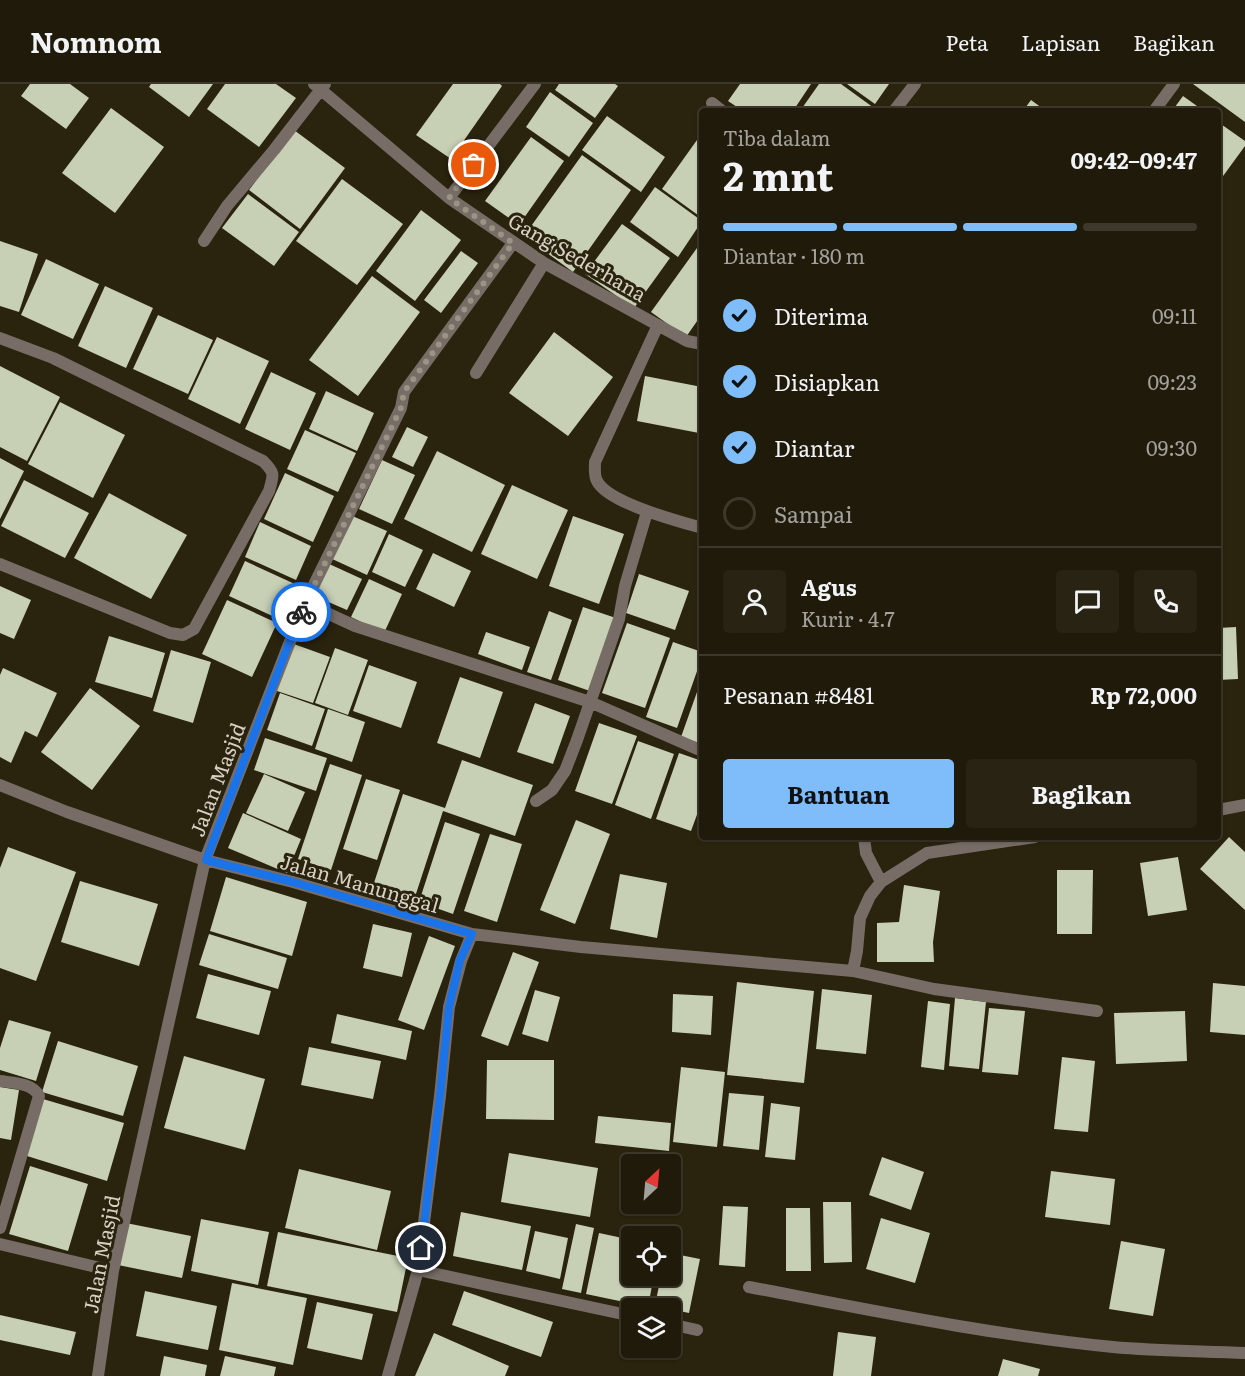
<!DOCTYPE html>
<html lang="id">
<head>
<meta charset="utf-8">
<style>
  :root { --surface:#201a0a; --page:#282313; --text:#f1f3f6; --muted:#a2a19c; --line:#3d382b; --accent:#7ebdf9 }
  body { margin:0; font-family:Literata,serif; background:var(--page); color:var(--text); height:100vh; display:flex; flex-direction:column; font-size:22px; white-space:nowrap }
  * { box-sizing:border-box; margin:0 }
  p { font-size:20px; color:var(--muted) }
  .icon { flex:none; width:33px; height:33px; fill:none; stroke:currentColor; stroke-width:2; stroke-linecap:round; stroke-linejoin:round }
  .map { position:relative; flex:1; overflow:hidden }
  .side { position:absolute; left:699px; top:24px; width:522px; height:732px; display:flex; flex-direction:column; background:var(--surface); border-radius:6px; box-shadow:0 2px 4px #0004,0 0 0 2px var(--line) }
  .side>* { flex:none }
  .needle { width:39px; rotate:26deg }
  .tools { position:absolute; left:621px; top:1070px; display:grid; gap:12px }
  .tools a { display:grid; place-items:center; width:60px; height:60px; border-radius:6px; background:var(--surface); box-shadow:0 2px 4px #0004,0 0 0 2px var(--line); font-size:30px }
  .pin { position:absolute; display:grid; place-items:center; width:51px; height:51px; color:#fff; margin:-26px; border:3px solid #fff; border-radius:50%; box-shadow:0 2px 6px #0007 }
  .courier { position:absolute; display:grid; place-items:center; width:60px; height:60px; margin:-30px; border:4px solid #1a73e8; border-radius:50%; background:#fff; color:#222; box-shadow:0 2px 8px #0007 }
  .head em { font-style:normal; font-weight:700 }
  .head div { display:flex; flex-direction:column-reverse }
  .head { display:flex; align-items:center; justify-content:space-between; height:102px; padding:0 24px }
  h1 { font-size:39px; font-weight:700; line-height:45px }
  .bar { display:grid; grid-template-columns:repeat(4,1fr); gap:9px 6px; align-content:center; height:72px; padding:0 24px }
  .bar i { height:8px; border-radius:4px; background:var(--line) }
  .bar .selected { background:var(--accent) }
  .bar p { grid-column:span 4 }
  .line { display:flex; align-items:center; gap:15px; padding:0 24px; border-top:2px solid var(--line) }
  .line div { flex:1 }
  .round { display:grid; place-items:center; flex:none; width:63px; height:63px; border-radius:6px; background:var(--page) }
  ol { padding:0 24px; list-style:none }
  li { display:flex; align-items:center; gap:18px; height:66px }
  li p { margin-inline-start:auto }
  li .icon { padding:6px; border-radius:50%; background:var(--accent); color:#111; stroke-width:4 }
  li:last-child { color:var(--muted) }
  li i { width:33px; height:33px; border:3px solid var(--line); border-radius:50% }
  .action { display:flex; gap:12px; margin-top:auto; padding:12px 24px }
  .action a { flex:1; height:69px; border-radius:6px; background:var(--accent); color:#111; font-size:24px; font-weight:700; line-height:69px; text-align:center }
  .action a+a { background:var(--page); color:var(--text) }
  header { display:flex; align-items:center; gap:36px; box-sizing:border-box; height:84px; padding:0 30px; background:var(--surface); border-bottom:2px solid var(--line) }
  header strong { font-size:28px }
  nav { display:flex; gap:33px; margin-inline-start:auto; font-size:21px }
  .map>svg:first-child { display:block }
</style>
</head>
<body>
<header>
<strong>Nomnom</strong>
<nav><a>Peta</a><a>Lapisan</a><a>Bagikan</a></nav>
</header>
<div class="map">
<svg width="1245" height="1292" viewBox="0 0 1245 1292">
  <rect width="100%" height="100%" fill="#2a230e"/>
  <path fill="#c7cfb5" d="M30,0h40l19,14 -23,31 -45,-33z
    M151,0h62l-24,33 -40,-30z
    M225,0h51l20,14 -37,49 -52,-38z
    M453,0h47l2,2 -51,73 -35,-24z
    M559,0h56l3,2 -23,32 -40,-28z
    M740,0h71l-18,27h-50l-15,-10z
    M819,0h22l33,24 -3,3h-71z
    M847,0h42l-14,20z
    M1193,0h52v38z
    M550,8l43,31 -24,34 -43,-30z
    M1183,12l21,15h-32z
    M1031,16l15,11h-23z
    M111,24l53,39 -49,66 -53,-40z
    M607,32l58,41 -24,35 -59,-42z
    M1218,38l27,19v5l-27,37z
    M294,46l51,38 -45,61 -51,-39z
    M702,49v85l-40,-29z
    M531,53l33,24 -45,64 -34,-24z
    M582,71l49,35 -58,82 -49,-36z
    M342,95l61,45 -46,61 -61,-44z
    M655,103l47,34 -24,36 -48,-35z
    M248,110l51,38 -25,34 -52,-38z
    M421,126l40,30 -46,61 -39,-30z
    M622,140l48,34 -36,50 -49,-34z
    M0,157l38,13 -19,58 -19,-6z
    M702,157v73l-16,23 -35,-25z
    M461,167l17,12 -37,50 -17,-13z
    M46,175l53,25 -26,55 -52,-24z
    M372,192l48,36 -62,84 -49,-36z
    M105,202l48,22 -27,60 -48,-22z
    M158,231l55,25 -25,54 -55,-25z
    M554,248l59,45 -45,59 -59,-43z
    M217,253l52,24 -29,63 -52,-25z
    M0,282l60,31 -33,64 -27,-14z
    M271,288l45,21 -26,57 -45,-21z
    M645,292l57,11v31l-3,15 -62,-12z
    M326,307l48,22 -17,38 -48,-22z
    M60,318l65,33 -32,63 -65,-34z
    M407,343l21,10 -15,30 -21,-10z
    M305,346l51,23 -18,39 -51,-23z
    M437,367l68,34 -33,67 -68,-33z
    M0,374l24,13 -24,48z
    M382,376l33,15 -23,49 -33,-15z
    M285,389l49,23 -21,46 -49,-23z
    M24,396l65,33 -24,45 -64,-32z
    M512,401l56,25 -31,69 -56,-25z
    M109,409l78,42 -36,64 -77,-41z
    M350,431l37,16 -20,44 -37,-17z
    M573,432l51,18 -25,70 -50,-18z
    M260,438l51,24 -15,34 -51,-23z
    M389,450l34,16 -18,37 -33,-15z
    M433,469l38,18 -17,36 -38,-18z
    M245,477l52,24 -16,35 -52,-24z
    M327,479l35,16 -15,31 -35,-15z
    M639,490l50,17 -14,39 -49,-17z
    M369,495l33,15 -18,39 -33,-16z
    M0,502l31,14 -17,39 -14,-6z
    M227,516l50,23 -25,54 -50,-23z
    M583,523l33,11 -26,73 -32,-11z
    M549,527l23,9 -21,60 -24,-8z
    M627,539l43,15 -25,70 -43,-15z
    M1236,543l2,52 -20,1v-52z
    M486,548l44,15 -8,23 -44,-16z
    M109,552l56,17 -13,45 -57,-16z
    M673,558l29,10v5l-25,71 -31,-11z
    M291,559l39,14 -17,46 -39,-13z
    M335,564l33,12 -20,55 -33,-12z
    M171,566l40,12 -18,61 -40,-12z
    M369,581l48,17 -16,46 -48,-17z
    M3,584l54,25 -20,44 -12,-6 -14,32 -11,-6v-82z
    M460,593l43,15 -23,66 -43,-15z
    M702,594v66l-21,-7z
    M90,604l50,38 -48,64 -51,-38z
    M280,609l45,16 -13,37 -45,-16z
    M535,619l35,13 -17,48 -36,-12z
    M328,625l37,13 -13,40 -37,-13z
    M599,639l38,13 -25,68 -37,-13z
    M265,654l62,20 -11,33 -62,-21z
    M638,657l36,13 -23,65 -36,-14z
    M679,669l23,8v40l-11,30 -35,-12z
    M462,676l71,25 -18,51 -72,-25 -30,92 -41,-14 31,-95 42,14z
    M330,680l32,11 -31,95 -33,-11z
    M264,690l41,18 -17,39 -42,-18z
    M366,695l34,11 -23,70 -34,-11z
    M243,729l58,26 -14,34 -59,-25z
    M576,736l34,14 -35,90 -35,-14z
    M445,738l35,12 -27,80 -34,-12z
    M490,750l32,10 -25,78 -33,-11z
    M1229,753l16,15v58l-45,-41z
    M8,763l68,25 -40,109 -36,-13v-100z
    M1178,773l9,53 -39,6 -8,-53z
    M1057,786h36l-1,64h-35z
    M620,790l47,9 -10,55 -47,-9z
    M226,793l81,25 -15,54 -82,-25z
    M80,797l78,23 -19,62 -78,-24z
    M904,801l36,6 -7,51 1,20h-57v-39l22,-1z
    M373,840l39,9 -10,44 -39,-9z
    M209,850l78,24 -9,31 -79,-24z
    M429,852l26,10 -31,84 -26,-10z
    M513,868l26,10 -31,84 -27,-10z
    M208,890l63,17 -12,44 -63,-17z
    M737,898l77,9 -10,92 -77,-8z
    M1213,899l32,3v49l-35,-3z
    M822,905l50,6 -6,59 -50,-5z
    M535,906l25,7 -12,45 -26,-8z
    M673,910l40,2 -2,39 -39,-3z
    M955,914l31,4 -7,67 -30,-3z
    M928,917l22,3 -6,66 -23,-3z
    M989,924l36,3 -7,64 -36,-3z
    M1185,927l2,50 -71,3 -2,-51z
    M337,930l75,17 -6,29 -75,-17z
    M9,936l42,12 -15,49 -36,-11v-22z
    M58,957l80,25 -15,50 -81,-24z
    M309,963l72,14 -8,38 -72,-14z
    M184,972l81,23 -20,71 -81,-22z
    M1062,973l33,4 -7,71 -34,-3z
    M487,976h67v60l-68,-1z
    M681,983l44,5 -8,75 -44,-5z
    M0,1003l19,3 -8,50 -11,-2z
    M729,1009l35,3 -5,54 -36,-4z
    M43,1015l81,24 -17,58 -80,-25z
    M771,1019l29,4 -5,53 -30,-3z
    M598,1032l73,7 -2,28 -74,-8z
    M509,1069l89,15 -8,49 -89,-15z
    M882,1073l42,15 -13,38 -42,-15z
    M30,1082l58,18 -20,67 -59,-17z
    M299,1085l92,22 -14,59 -92,-22z
    M1051,1087l64,8 -5,46 -65,-8z
    M823,1118h28l1,60 -28,1z
    M723,1122l25,1 -3,60 -26,-2z
    M786,1124h24l1,63h-25z
    M461,1128l70,14 -9,44 -69,-14z
    M881,1134l49,15 -15,50 -49,-14z
    M201,1135l68,13 -11,53 -67,-14z
    M126,1139l65,13 -9,42 -64,-13z
    M576,1140l18,4 -13,65 -19,-4z
    M535,1147l33,7 -8,41 -34,-8z
    M278,1148l130,26 -11,54 -130,-26z
    M599,1149l33,7v35h22l-6,32 -62,-13z
    M1121,1157l44,8 -12,67 -44,-7z
    M670,1169l30,6 -11,54 -19,-4v-1l-15,-2 6,-31h9z
    M232,1199l75,15 -14,67 -74,-15z
    M145,1207l72,15 -9,44 -72,-14z
    M464,1207l89,31 -12,35 -89,-32z
    M317,1218l56,12 -11,46 -55,-12z
    M0,1231l76,17 -6,23 -70,-15z
    M838,1248l38,5 -5,39h-38z
    M434,1249l75,33 -4,10h-90z
    M164,1272l43,9 -2,11h-45z
    M225,1272l51,11 -2,9h-54z
    M1003,1275l37,10 -2,7h-40z"/>
  <g fill="none" stroke-linecap="round" stroke-linejoin="round">
    <path stroke="#776d66" stroke-width="12" d="M314,0l135,114 95,65 143,78 15,3
      M712,19l10,8
      M894,27l21,-27
      M1154,27l20,-27
      M449,114l86,-114
      M204,157l23,-35 47,-56 51,-66
      M658,241l-63,137c0,6 -1,14 2,19 11,22 81,40 105,47
      M0,254l53,20 210,103c12,12 11,13 6,30l-75,138 -11,6 -13,-2 -170,-69
      M476,289l68,-110
      M305,519l50,23 235,76 112,49
      M0,701l67,27 138,48 88,22 179,52 109,13 272,24 81,18 163,22
      M536,717l16,-11 13,-19 12,-31 42,-121 6,-33 22,-74
      M1218,726l27,-5
      M864,753l2,16 15,29
      M853,887l4,-20 3,-33 10,-22 11,-14 46,-29 108,-16
      M0,997c13,2 33,2 39,15l-39,132
      M0,1160l113,27
      M418,1186l214,46
      M749,1203c121,23 241,48 364,60 44,4 88,4 132,6
      M670,1240l27,6
      M98,1292l15,-105 92,-411 100,-257 96,-195 3,-16 109,-149
      M388,1292l30,-106 22,-174 9,-89 12,-46 11,-27"/>
  </g>
  <g fill="none" stroke-linecap="round" stroke-linejoin="round">
    <path stroke="#9a9484" stroke-width="6" stroke-dasharray="0 10.8" d="M301,528l100,-204 3,-16 109,-149 -64,-45 25,-33"/>
    <path stroke="#1a73e8" stroke-width="8" d="M301,528l-95,248 87,22 179,52 -12,26 -11,47 -9,89 -19,152"/>
  </g>
  <g text-anchor="middle" dominant-baseline="central" stroke-width="6" stroke-linejoin="round" paint-order="stroke">
    <g font-size="20" fill="#d6d1c4" stroke="#2a230e">
      <text transform="translate(578 172) rotate(30)">Gang Sederhana</text>
      <text transform="translate(216 695) rotate(-69)">Jalan Masjid</text>
      <text transform="translate(360 798) rotate(16)">Jalan Manunggal</text>
      <text transform="translate(100 1170) rotate(-79)">Jalan Masjid</text>
    </g>
  </g>
</svg>
<div class="tools">
<a><svg class="needle" viewBox="-14 -14 28 28"><path d="M0-13l5 13h-10z" fill="#e53935"/><path d="M0 13l5-13h-10z" fill="#a2a19c"/></svg></a>
<a><svg class="icon" aria-label="locate" viewBox="0 0 24 24"><circle cx="12" cy="12" r="6"/><path d="M12 2v4M12 18v4M2 12h4M18 12h4"/></svg></a>
<a><svg class="icon" aria-label="layers" viewBox="0 0 24 24"><path d="M12 4l9 5-9 5-9-5zM3 14l9 5 9-5"/></svg></a>
</div>
<div class="pin" style="left:474px;top:81px;background:#ea580c"><svg class="icon" aria-label="bag" viewBox="0 0 24 24"><path d="M5 8h14l-1 12H6zM9 8a3 3 0 0 1 6 0"/></svg></div>
<div class="pin" style="left:421px;top:1164px;background:#1f2937"><svg class="icon" aria-label="home" viewBox="0 0 24 24"><path d="M3 11l9-7 9 7M6 9v11h12V9"/></svg></div>
<div class="courier" style="left:301px;top:528px"><svg class="icon" aria-label="bike" viewBox="0 0 24 24"><circle cx="6" cy="16" r="4"/><circle cx="18" cy="16" r="4"/><path d="M6 16l4-8h5l3 8M10 8l3 8H6M13 5h3"/></svg></div>
<section class="side">
<div class="head"><div><h1>2 mnt</h1><p>Tiba dalam</p></div><em>09:42–09:47</em></div>
<div class="bar"><i class="selected"></i><i class="selected"></i><i class="selected"></i><i></i><p>Diantar · 180 m</p></div>
<ol>
<li><svg class="icon" aria-label="check" viewBox="0 0 24 24"><path d="M5 12l5 5 9-10"/></svg>Diterima<p>09:11</p></li>
<li><svg class="icon" aria-label="check" viewBox="0 0 24 24"><path d="M5 12l5 5 9-10"/></svg>Disiapkan<p>09:23</p></li>
<li><svg class="icon" aria-label="check" viewBox="0 0 24 24"><path d="M5 12l5 5 9-10"/></svg>Diantar<p>09:30</p></li>
<li><i></i>Sampai</li>
</ol>
<div class="line" style="height:108px"><a class="round"><svg class="icon" aria-label="person" viewBox="0 0 24 24"><circle cx="12" cy="8" r="4"/><path d="M4 21q1-7 8-7t8 7"/></svg></a><div><b>Agus</b><p>Kurir · 4.7</p></div><a class="round"><svg class="icon" aria-label="chat" viewBox="0 0 24 24"><path d="M4 5h16v11H9l-5 4z"/></svg></a><a class="round"><svg class="icon" aria-label="phone" viewBox="0 0 24 24"><path d="M5 4h4l2 5-3 2q2 4 5 5l2-3 5 2v4C11 20 4 13 5 4z"/></svg></a></div>
<div class="line" style="height:78px"><div>Pesanan #8481</div><b>Rp 72,000</b></div>
<div class="action"><a>Bantuan</a><a>Bagikan</a></div>
</section>
</div>
</body>
</html>
